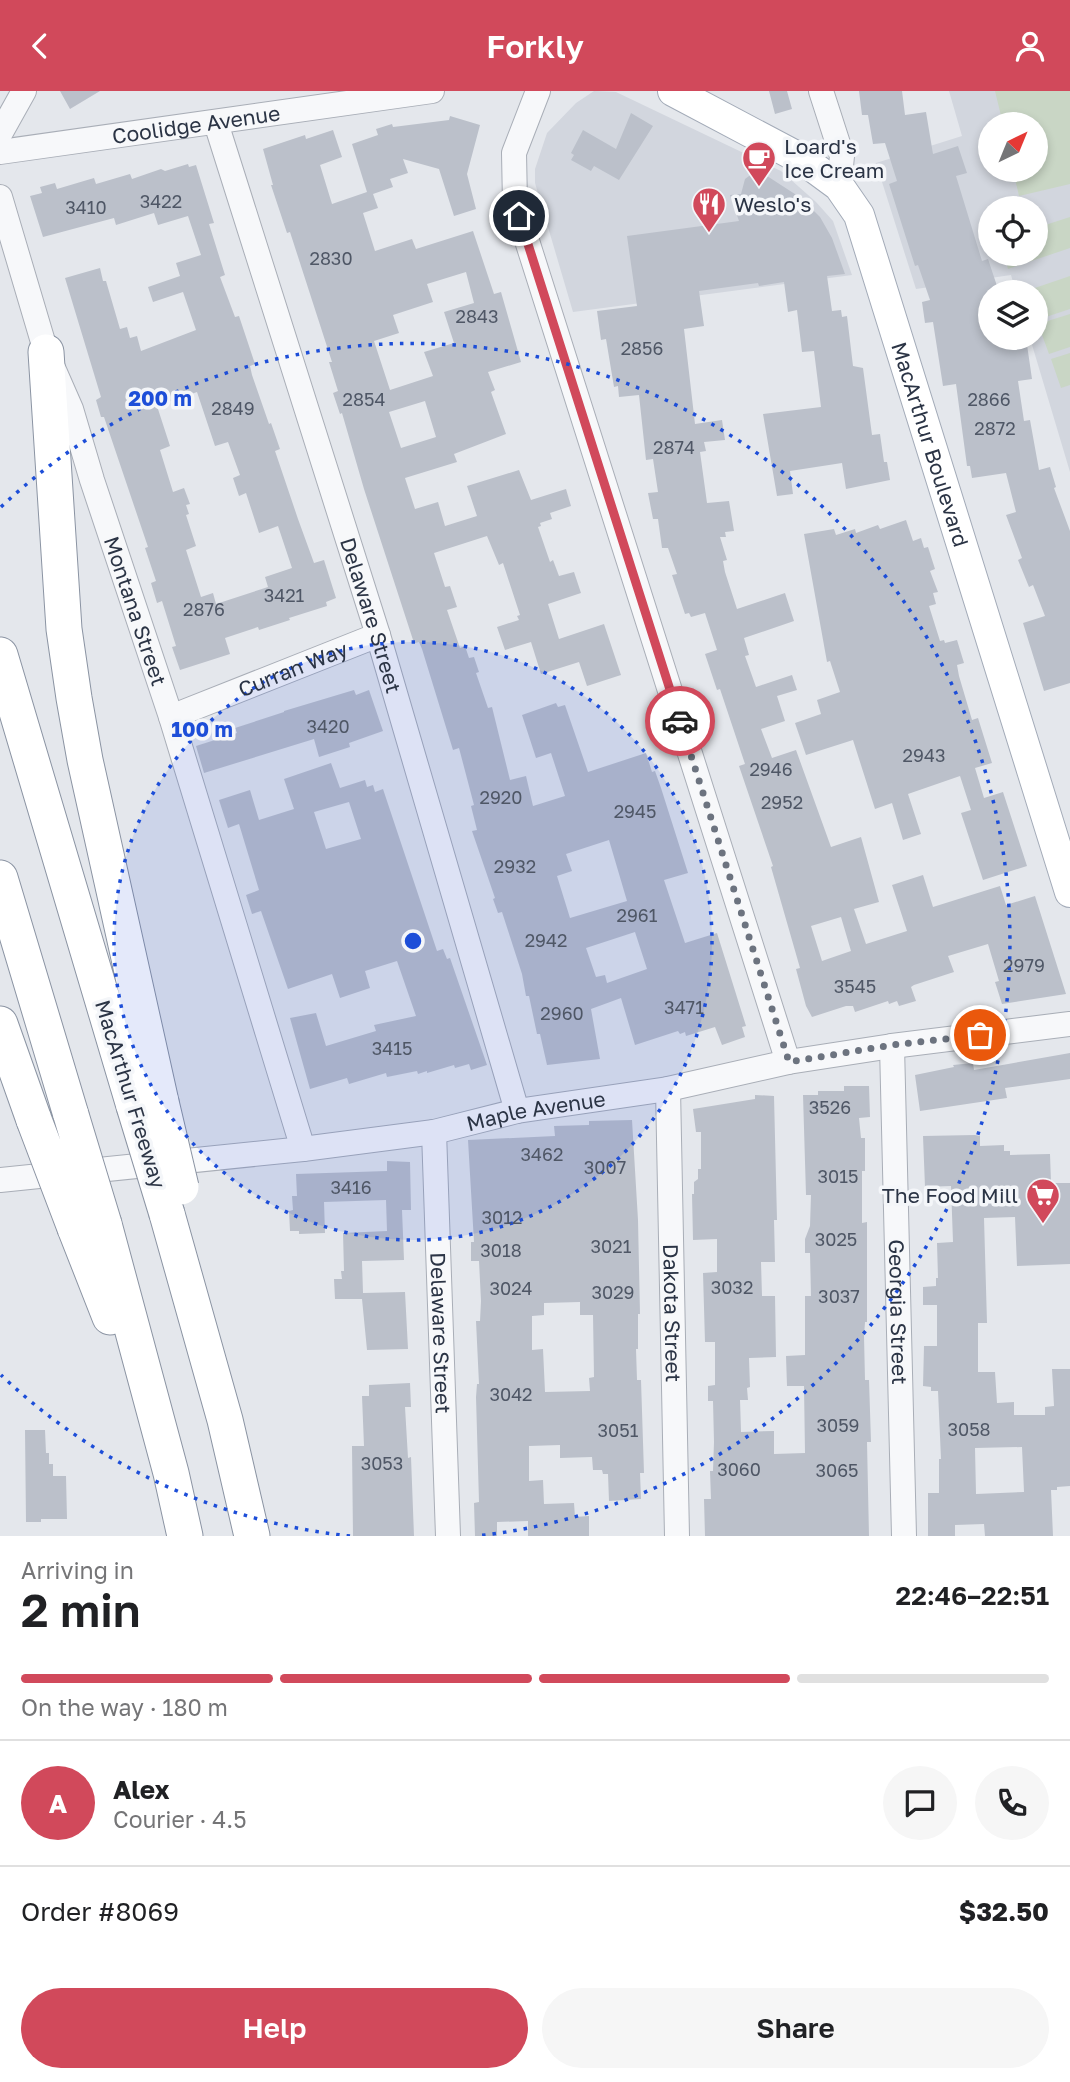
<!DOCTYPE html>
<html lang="en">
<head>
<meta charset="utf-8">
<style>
  :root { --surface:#fff; --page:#f6f6f6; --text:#202124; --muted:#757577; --line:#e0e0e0; --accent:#d1495b }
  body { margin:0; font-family:"Golos Text",sans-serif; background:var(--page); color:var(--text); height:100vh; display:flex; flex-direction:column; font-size:26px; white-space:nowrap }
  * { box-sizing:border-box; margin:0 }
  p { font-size:23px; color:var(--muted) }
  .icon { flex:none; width:38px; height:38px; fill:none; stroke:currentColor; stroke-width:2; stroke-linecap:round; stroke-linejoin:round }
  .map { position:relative; height:1445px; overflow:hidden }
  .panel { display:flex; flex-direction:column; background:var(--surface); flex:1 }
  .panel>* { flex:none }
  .needle { width:46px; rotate:43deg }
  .buttons { position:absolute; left:978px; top:21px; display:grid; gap:14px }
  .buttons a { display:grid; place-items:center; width:70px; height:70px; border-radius:50%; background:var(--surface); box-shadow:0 4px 10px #0003; font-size:35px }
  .pin { position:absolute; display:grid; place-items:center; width:60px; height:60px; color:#fff; margin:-30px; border:4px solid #fff; border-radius:50%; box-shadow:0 2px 7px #0007 }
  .courier { position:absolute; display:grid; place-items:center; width:70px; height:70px; margin:-35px; border:5px solid #d1495b; border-radius:50%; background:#fff; color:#222; box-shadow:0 2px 9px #0007 }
  .summary em { font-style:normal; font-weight:600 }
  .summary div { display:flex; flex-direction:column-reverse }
  .summary { display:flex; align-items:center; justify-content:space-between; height:119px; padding:0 21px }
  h1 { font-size:46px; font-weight:600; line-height:52px }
  .bar { display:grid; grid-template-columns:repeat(4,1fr); gap:10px 7px; align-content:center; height:84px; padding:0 21px }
  .bar i { height:9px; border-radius:5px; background:var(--line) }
  .bar .selected { background:var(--accent) }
  .bar p { grid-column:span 4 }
  .line { display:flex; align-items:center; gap:18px; padding:0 21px; border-top:2px solid var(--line) }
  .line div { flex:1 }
  .round { display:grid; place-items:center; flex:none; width:74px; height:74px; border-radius:37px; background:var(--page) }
  .cta { display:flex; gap:14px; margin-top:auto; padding:14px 21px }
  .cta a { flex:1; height:80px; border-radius:42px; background:var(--accent); color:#fff; font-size:28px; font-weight:600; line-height:80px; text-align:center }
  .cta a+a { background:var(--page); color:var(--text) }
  header { display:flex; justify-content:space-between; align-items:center; height:91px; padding:0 21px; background:var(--accent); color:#fff; font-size:32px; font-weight:600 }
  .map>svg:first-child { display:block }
</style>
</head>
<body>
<header><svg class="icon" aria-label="back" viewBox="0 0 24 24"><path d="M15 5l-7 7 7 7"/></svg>Forkly<svg class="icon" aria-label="person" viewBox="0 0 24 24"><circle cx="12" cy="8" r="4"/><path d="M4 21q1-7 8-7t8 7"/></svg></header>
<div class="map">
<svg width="1070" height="1445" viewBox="0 0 1070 1445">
  <rect width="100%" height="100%" fill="#e4e7ec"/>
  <path fill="#d2d6de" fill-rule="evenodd" d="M594,0l22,1 165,79 35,31 17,19 19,54 -279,37 -38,-129v-14l12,-36 29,-30z
    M949,0h121v381l-40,-134h6v-46h-20l-5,-17 -95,14 -40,-126 86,-27zM990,33h46v46h-46zM990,117h46v46h-46z"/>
  <path fill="#c9d6c5" d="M995,0h75v93l-51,12 -6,-26h23v-46h-33z
    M1070,126v31l-62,21 -4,-15h32v-26z
    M1070,185v33l-33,11 -1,-28 -10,-1z
    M1070,223v33l-21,7 -11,-30z
    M1070,262v32l-9,3 -10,-29z"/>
  <path fill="#bbc0ca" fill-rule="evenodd" d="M60,0h40l-30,18z
    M769,0h18l5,18 -17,5z
    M859,0h43l3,24 21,-3 7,42 25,-8 9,27 -11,3 26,85 6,-2 11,33h-9v46h36l6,41 -14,2 6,40 6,-1 9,50 11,-3 6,20 -2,1 16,43v152l-26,8 -21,-68 22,-7 -12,-31 -4,2 -11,-27 4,-2 -16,-43 10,-3 -10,-39 -34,5 -2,-12h-3l-11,-82 -13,2 -10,-64 -8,1 -3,-21 8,-2 -12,-35 -3,1 -26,-82 8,-3 -12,-38 -12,1 -5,-29h-6z
    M631,22l22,13 -34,54 -25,-14 -3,5 -20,-11 3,-5 -3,-2 12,-23 33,19z
    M450,25l30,9 -13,49 9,35 -22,7 -15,-47 -36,-10 5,14 -18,6 3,8 -20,7 5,14 -15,5 12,38 37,-12 4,10 57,-18 21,63 7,-2 20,70 -33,10 7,18 -4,2 15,42 -52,20 3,8 -52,16 10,31 23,-7 7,24 32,-10 -10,-30 52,-16 12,30 35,-11 5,17 -21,7 2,6 -12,4 1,3 -3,1 12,35 3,-2 6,16 15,-4 7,21 -33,11 11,35 45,-15 17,51 -34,11 -8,-24 -38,12 -10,-32 -26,8 -8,-23 22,-7 -2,-4 3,-1 -17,-52 -4,2 -12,-29 -53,17 11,34 5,-1 7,21 -10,3 13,38 5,-2 4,12 5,-1 5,15 -3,1 12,35 4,-1 18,73 16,-4 7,30 32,-10 -14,-43 -15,5 -14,-43 34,-12 2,4 7,-2 23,67 58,-19 6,19 3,-1 6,17 27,85 -24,7 21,63 32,-10 29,93 -4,1 3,10 -23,8 -7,-18 -29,9 -1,-4 -5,2 -2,-3 -43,14 -14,-47 -30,11 9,50 -53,6 -7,-31h-3l-8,-38h-3l-4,-22 -20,-62 -4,1 -5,-14 2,-1 -23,-67 5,-1 -6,-24 3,-1 -15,-57 -6,2 -31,-101 -3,-7 -5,1 -50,-154 -22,-76 -2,1 -7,-21 5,-2 -9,-29h3l-42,-130 -3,1 -16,-48h2l-10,-36 42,-14 1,4 27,-9 9,27 -22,8 12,39 35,-12 -15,-48 26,-9 -2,-6 16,-5 1,3 56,-7zM466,181l8,31 -30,9 10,31 -30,9 9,24 -43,14 -16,-49 25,-8 -6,-18 40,-13 -6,-18zM425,310l11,36 -35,11 -12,-36zM609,749l18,61 -57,17 -13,-42 15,-5 -6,-17zM635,841l12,37 -40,14 -2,-8 -9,2 -10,-29z
    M188,73l1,3 7,-2 18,58 -5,1 16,51 -5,2 15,40 4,-1 16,48 -5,2 2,9 17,49 2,-1 9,26 -5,2 23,68 16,44 10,-3 12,38 -10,4 1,4 -38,12 1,2 -31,10 -1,-3 -33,11 5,16 -50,16 -8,-23 4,-1 -14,-45 -5,2 -6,-20 5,-2 -11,-33 3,-1 -44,-130h-3l-5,-17 5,-3 -36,-119 35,-10 3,13h3l14,48 7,-2 3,11 7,-2 4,15 55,-21 -13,-38 -30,10 -5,-15 32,-11 -4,-13 25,-8 -13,-39 -30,9 -4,-12 -38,12 -2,-7 -71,19 -13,-41 12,-3 -2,-6 15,-4 2,6 37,-11 2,6 34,-10 2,5 29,-10 4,2zM197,301l18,54 13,-4 12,33 -7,3 6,18 7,-3 13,40 19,-7 14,42 -27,9 3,10 -52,17 -3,-11 -12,4 -15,-47 10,-4 -10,-31 3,-1 -3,-9 4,-1 -6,-16 -11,4 -13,-42 10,-4 -13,-40z
    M753,82l11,1 37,24 19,19 12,21 13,36 -18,2 5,35 9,-1 1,7 5,-1 6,50 10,2 9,67 8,-1 4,28h3l3,18 -44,9 -4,-26 -52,8 3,23 -16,2 -14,-82 58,-7 -7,-56 -12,1 -5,-42 -9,2 -4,-30 -25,4 -1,-3 -59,8 5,35 -20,3 11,95 27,-4 3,20 -21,2 2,9 -6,1 7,51 22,-2 5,30 -9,1 1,5h-6l7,23 -4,1 2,11 12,37 48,-16 9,28 -50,17 5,17 -4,1 11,31 36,-12 5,15 -20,6 8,25 -24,8 11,29 24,-8 35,97 30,-10 18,65 -25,7 12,35 41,-13 -15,-46 31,-10 10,32 67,-21 6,19 29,-9 31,98 -64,10 -7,-22 4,-1 -11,-37 -40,12 6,16 -40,13 -3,2 5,14 -17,5 -2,-5 -8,3 -1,-3 -33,11 -2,-6h-7l-34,11 -6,-11 -10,-37 4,-1 -29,-101 2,-1 -34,-100 6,-2 -25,-75 -3,1 -12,-36 12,-4 -12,-37 -14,4 -2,-4 -4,1 -13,-39 5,-1 -9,-26h-6l-4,-29h-5l-5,-26 10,-1 -5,-33 -7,1 -7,-65 -20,2 -1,-11 -4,1 -8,-48 -5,1 -4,-29 40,-5 -10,-70 112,-15 -9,-26 11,-1 4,-15zM841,826l10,34 -29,10 -11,-35z
    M906,429l7,21 8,-3 3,10 4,-1 7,22 -5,2 8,21 -5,1 3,11 -7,2 11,35 4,-1 1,3 12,-3 7,23 -7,2 2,11 13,44 6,-2 14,45 -17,5 9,30 19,-6 24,74 -44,14 -22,-67 10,-3 -11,-34 -52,18 13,40 -18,6 -11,-37 -17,6 -22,-69 -47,15 -11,-32 26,-9 -4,-14 23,-8 -10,-31 -3,1 -23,-128 30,-5 2,6 19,-6 1,4 22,-8 2,4z
    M354,599l2,5 13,-5 14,41 -34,12 1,4 -31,10 -5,-18 -110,34 -8,-27 41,-13 -2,-5 49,-16v-1z
    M331,672l9,25 25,-8 2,7 6,-2 2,7 8,-3 54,162 6,-2 4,10 3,-1 37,107 -16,5 -2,-6 -14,4 -1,-3 -27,8v-2l-9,3 -1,-3 -30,6 -1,-4 -37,11 -2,-6 -37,11 -20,-71 26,-5 10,33 50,-15 -2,-6 42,-9 -19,-55 -32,10 5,17 -30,10 -8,-24 -44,15 -27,-78 -9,3 -6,-19 13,-5 -20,-66 -11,4 -9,-28 31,-10 9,30 35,-11 -10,-30zM349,711l12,37 -35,10 -12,-37z
    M1070,962v26l-65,9 2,10 -87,13 -5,-36 39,-8 -1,-2 20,-2 1,7z
    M844,995h25l1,31 -11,1 2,20h4v33h-3v52l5,-1v100h-2l-1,14 1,44h4l2,62h-4l2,94h-164l-1,-37h7l-1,-28h3l1,-29 -1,-41h-5v-15l7,-1v-43h-10l-2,-69 14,-1v-33l-24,1 -1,-46h2v-12l4,-3v-10h3v-37h-5l-3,-23 62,-10v-4l19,1 3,124h-3l1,42h-14l1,34h13l1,61 -27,1 1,29 -3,1 1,12h-8l1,32 33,-1v23l31,-1 -1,-67h-17l-1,-30 19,-1v-59h6l-1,-43h-5v-14l5,-13 1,-31h-5l-3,-100h15v-4h26z
    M632,1029l6,100 2,94h-2v35h-2l1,31h4l3,93h-4l1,26 -32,2 -1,-27h-5l-1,-4h-9l-1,-13 -32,1v-13l-31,1v35l14,-1 1,24 30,-1 1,14 14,-1v20h-61v-15l-31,1v14h-22l-1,-33 5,-1 -3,-105 1,-13h2l-3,-63h4l1,-20 -2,-40h-8v-19h3l-6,-102 87,-4 -1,-10 35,-1v-4zM580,1211v13h13l1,62 -5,1 1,13 -45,1 -2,-43 -11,1v-34l12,-1v-12z
    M975,1044l5,1v10l24,-1v6h6v4l40,-1 1,29h19v81l-53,2 -2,-49 -31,1 3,105h-9v49h17l2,31 17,-1v13h31v-8l9,-1 -2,-37h18v117l-13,1v3h-6l2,46h-68l-1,-12 -29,1v11h-27v-43h11v-34h2l-3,-68h-7v-4l-8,-1 1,-40h13v-41h-14v-18l13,-1v-8h2l-1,-35 16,-1 -2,-56 -26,1 -2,-51zM1022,1356l2,45 -48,2 -1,-46z
    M387,1070l23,1 1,48h-9l2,50 -42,1 1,32 42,-1 3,57 -41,1 -5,-51h-27l-1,-20h8l-1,-8h3l-1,-38 44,-2 -1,-31 -62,2 1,31 -26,1v-3h-9l-1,-20 4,-1 -1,-14h5l-1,-22 91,-3z
    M410,1292l1,24h-6l3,51 3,-1 3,79h-61l-1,-90h12l-2,-50h7v-11z
    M25,1339h20l1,23h3v11h4v12h13l1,43h-26v3h-15z"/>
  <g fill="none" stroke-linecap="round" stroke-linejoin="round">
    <g stroke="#a9aeb7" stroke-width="26">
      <g id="minor">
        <path d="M538,0l-24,62 1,50 273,859"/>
        <path d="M821,0l21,65 -3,30"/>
        <path id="s1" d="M216,32l162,512 139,476"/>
        <path d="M0,43l24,-43"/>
        <path id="s2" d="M0,61l432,-61"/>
        <path id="s3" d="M0,106l46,155 25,57 21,71 79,237 132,432"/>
        <path id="s4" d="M171,626l207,-82"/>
        <path id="s5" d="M892,955l12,490"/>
        <path id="s6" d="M668,998l9,447"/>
        <path id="s7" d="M434,1041l14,404"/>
        <path id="s8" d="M0,1089l303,-31 131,-17 83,-21 151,-22 120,-27 104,-16 178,-22"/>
      </g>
    </g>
    <g stroke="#a3abb8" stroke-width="32">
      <g id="major">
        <path id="s9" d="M673,0l132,70 34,25 20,29 211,677"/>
      </g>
    </g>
    <g stroke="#8b94a3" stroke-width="37">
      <path id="highway" d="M46,261l18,277 10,69 11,62 76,342
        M0,564l134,451
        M0,787l71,237
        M0,933l34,96
        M167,1123l58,206 27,116
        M104,1133l67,249 14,63
        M75,1137l35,89"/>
    </g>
    <use href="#minor" stroke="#f7f8fa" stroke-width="24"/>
    <use href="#major" stroke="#fff" stroke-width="30"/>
    <use href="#highway" stroke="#fff" stroke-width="35"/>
    <g stroke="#8b94a3" stroke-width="37" stroke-linecap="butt">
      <path id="highway-bridge" d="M161,1011l20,85
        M134,1015l33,108
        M71,1024l33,109
        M34,1029l41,108"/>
    </g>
    <use href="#highway-bridge" stroke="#fff" stroke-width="35"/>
  </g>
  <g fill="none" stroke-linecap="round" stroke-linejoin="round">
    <path stroke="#6c737f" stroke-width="7" stroke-dasharray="0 12.6" d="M680,630l109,341 103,-17 88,-10"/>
    <path stroke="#d1495b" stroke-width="9" d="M519,125l161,505"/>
  </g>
  <circle cx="413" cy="850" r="299" fill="#1d4ed8" fill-opacity=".12"/>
  <g fill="none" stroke="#1d4ed8" stroke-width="3.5" stroke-dasharray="3.5 7">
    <circle cx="413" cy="850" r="299"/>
    <path d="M350 1445A598 598 0 0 1 1 1284M1 416A598 598 0 1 1 476 1445"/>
  </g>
  <defs>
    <g id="cafe-pin" transform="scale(1.75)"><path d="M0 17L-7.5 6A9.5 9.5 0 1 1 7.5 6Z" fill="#d1495b" stroke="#f4f6f9"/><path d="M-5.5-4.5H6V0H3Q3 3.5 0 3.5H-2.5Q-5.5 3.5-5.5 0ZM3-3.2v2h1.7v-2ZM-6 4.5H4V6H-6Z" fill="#fff"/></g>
    <g id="restaurant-pin" transform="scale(1.75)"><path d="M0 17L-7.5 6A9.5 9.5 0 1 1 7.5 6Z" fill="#d1495b" stroke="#f4f6f9"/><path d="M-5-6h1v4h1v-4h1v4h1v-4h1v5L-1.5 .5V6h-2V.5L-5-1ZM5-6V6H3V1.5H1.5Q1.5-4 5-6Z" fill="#fff"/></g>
    <g id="supermarket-pin" transform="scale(1.75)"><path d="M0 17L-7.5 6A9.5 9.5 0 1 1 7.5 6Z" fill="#d1495b" stroke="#f4f6f9"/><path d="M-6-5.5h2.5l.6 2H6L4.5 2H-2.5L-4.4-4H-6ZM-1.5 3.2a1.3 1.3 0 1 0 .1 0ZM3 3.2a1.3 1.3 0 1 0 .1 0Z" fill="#fff"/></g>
  </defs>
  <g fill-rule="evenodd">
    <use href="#cafe-pin" x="759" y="67"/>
    <use href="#restaurant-pin" x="709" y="113"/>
    <use href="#supermarket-pin" x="1043" y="1104"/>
  </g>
  <g text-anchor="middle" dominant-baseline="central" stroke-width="7" stroke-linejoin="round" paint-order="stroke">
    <g font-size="18" fill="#4f5766">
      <text x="161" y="110">3422</text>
      <text x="86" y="116">3410</text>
      <text x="331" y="167">2830</text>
      <text x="477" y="225">2843</text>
      <text x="642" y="257">2856</text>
      <text x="364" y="308">2854</text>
      <text x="989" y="308">2866</text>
      <text x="233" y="317">2849</text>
      <text x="995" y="337">2872</text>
      <text x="674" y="356">2874</text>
      <text x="284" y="504">3421</text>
      <text x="204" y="518">2876</text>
      <text x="328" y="635">3420</text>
      <text x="924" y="664">2943</text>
      <text x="771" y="678">2946</text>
      <text x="501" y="706">2920</text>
      <text x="782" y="711">2952</text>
      <text x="635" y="720">2945</text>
      <text x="515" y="775">2932</text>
      <text x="637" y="824">2961</text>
      <text x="546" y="849">2942</text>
      <text x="1024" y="874">2979</text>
      <text x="855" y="895">3545</text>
      <text x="684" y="916">3471</text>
      <text x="562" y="922">2960</text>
      <text x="392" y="957">3415</text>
      <text x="830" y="1016">3526</text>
      <text x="542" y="1063">3462</text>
      <text x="605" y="1076">3007</text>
      <text x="838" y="1085">3015</text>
      <text x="351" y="1096">3416</text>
      <text x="502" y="1126">3012</text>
      <text x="836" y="1148">3025</text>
      <text x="611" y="1155">3021</text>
      <text x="501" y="1159">3018</text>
      <text x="732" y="1196">3032</text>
      <text x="511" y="1197">3024</text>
      <text x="613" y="1201">3029</text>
      <text x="839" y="1205">3037</text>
      <text x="511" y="1303">3042</text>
      <text x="838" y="1334">3059</text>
      <text x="969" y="1338">3058</text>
      <text x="618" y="1339">3051</text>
      <text x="382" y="1372">3053</text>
      <text x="739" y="1378">3060</text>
      <text x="837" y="1379">3065</text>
    </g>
    <g font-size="21" fill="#2b3445" stroke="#f4f6f9">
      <text stroke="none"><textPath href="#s2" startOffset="198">Coolidge Avenue</textPath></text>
      <text stroke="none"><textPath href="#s9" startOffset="467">MacArthur Boulevard</textPath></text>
      <text stroke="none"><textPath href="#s3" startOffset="436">Montana Street</textPath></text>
      <text stroke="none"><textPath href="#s1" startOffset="516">Delaware Street</textPath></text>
      <text stroke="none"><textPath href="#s4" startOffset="131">Curran Way</textPath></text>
      <text transform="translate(131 1003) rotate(73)">MacArthur Freeway</text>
      <text stroke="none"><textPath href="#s8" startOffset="541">Maple Avenue</textPath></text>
      <text stroke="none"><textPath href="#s6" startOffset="224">Dakota Street</textPath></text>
      <text stroke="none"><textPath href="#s5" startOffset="266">Georgia Street</textPath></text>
      <text stroke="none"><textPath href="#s7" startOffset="201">Delaware Street</textPath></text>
    </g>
    <g font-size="21" fill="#2b3445" stroke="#f4f6f9" text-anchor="start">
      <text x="784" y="55">Loard's<tspan x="784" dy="24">Ice Cream</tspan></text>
      <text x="734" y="113">Weslo's</text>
      <text x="1018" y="1104" text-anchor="end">The Food Mill</text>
    </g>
  </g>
  <circle cx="413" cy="850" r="10" fill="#1d4ed8" stroke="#f4f6f9" stroke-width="3.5"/>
  <g font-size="21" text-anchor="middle" font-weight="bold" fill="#1d4ed8" stroke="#f4f6f9" stroke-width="7" stroke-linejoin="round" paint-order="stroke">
    <text x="160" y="315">200 m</text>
    <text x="202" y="646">100 m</text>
  </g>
</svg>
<div class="buttons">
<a><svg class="needle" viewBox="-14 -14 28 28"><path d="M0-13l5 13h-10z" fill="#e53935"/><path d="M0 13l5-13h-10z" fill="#757577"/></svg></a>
<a><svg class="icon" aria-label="locate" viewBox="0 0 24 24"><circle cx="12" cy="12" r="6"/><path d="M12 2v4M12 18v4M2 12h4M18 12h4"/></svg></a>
<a><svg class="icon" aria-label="layers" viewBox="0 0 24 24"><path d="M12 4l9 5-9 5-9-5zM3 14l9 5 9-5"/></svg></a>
</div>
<div class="pin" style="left:980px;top:944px;background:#ea580c"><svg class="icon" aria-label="bag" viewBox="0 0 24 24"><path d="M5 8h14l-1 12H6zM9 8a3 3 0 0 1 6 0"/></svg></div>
<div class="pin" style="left:519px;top:125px;background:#1f2937"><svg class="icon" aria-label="home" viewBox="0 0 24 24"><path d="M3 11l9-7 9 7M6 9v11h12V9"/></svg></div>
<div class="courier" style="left:680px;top:630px"><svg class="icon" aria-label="car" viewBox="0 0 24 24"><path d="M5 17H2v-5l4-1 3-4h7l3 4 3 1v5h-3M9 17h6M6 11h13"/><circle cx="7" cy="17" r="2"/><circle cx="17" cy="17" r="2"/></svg></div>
</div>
<section class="panel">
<div class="summary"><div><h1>2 min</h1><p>Arriving in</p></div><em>22:46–22:51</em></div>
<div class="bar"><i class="selected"></i><i class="selected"></i><i class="selected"></i><i></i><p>On the way · 180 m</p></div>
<div class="line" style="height:126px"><b class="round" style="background:var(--accent);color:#fff">A</b><div><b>Alex</b><p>Courier · 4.5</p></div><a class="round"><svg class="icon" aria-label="chat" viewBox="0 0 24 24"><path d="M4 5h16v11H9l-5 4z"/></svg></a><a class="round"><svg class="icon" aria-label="phone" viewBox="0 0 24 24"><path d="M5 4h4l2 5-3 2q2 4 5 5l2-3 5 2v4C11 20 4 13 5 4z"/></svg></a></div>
<div class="line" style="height:91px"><div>Order #8069</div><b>$32.50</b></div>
<div class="cta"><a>Help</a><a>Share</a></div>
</section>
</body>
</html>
